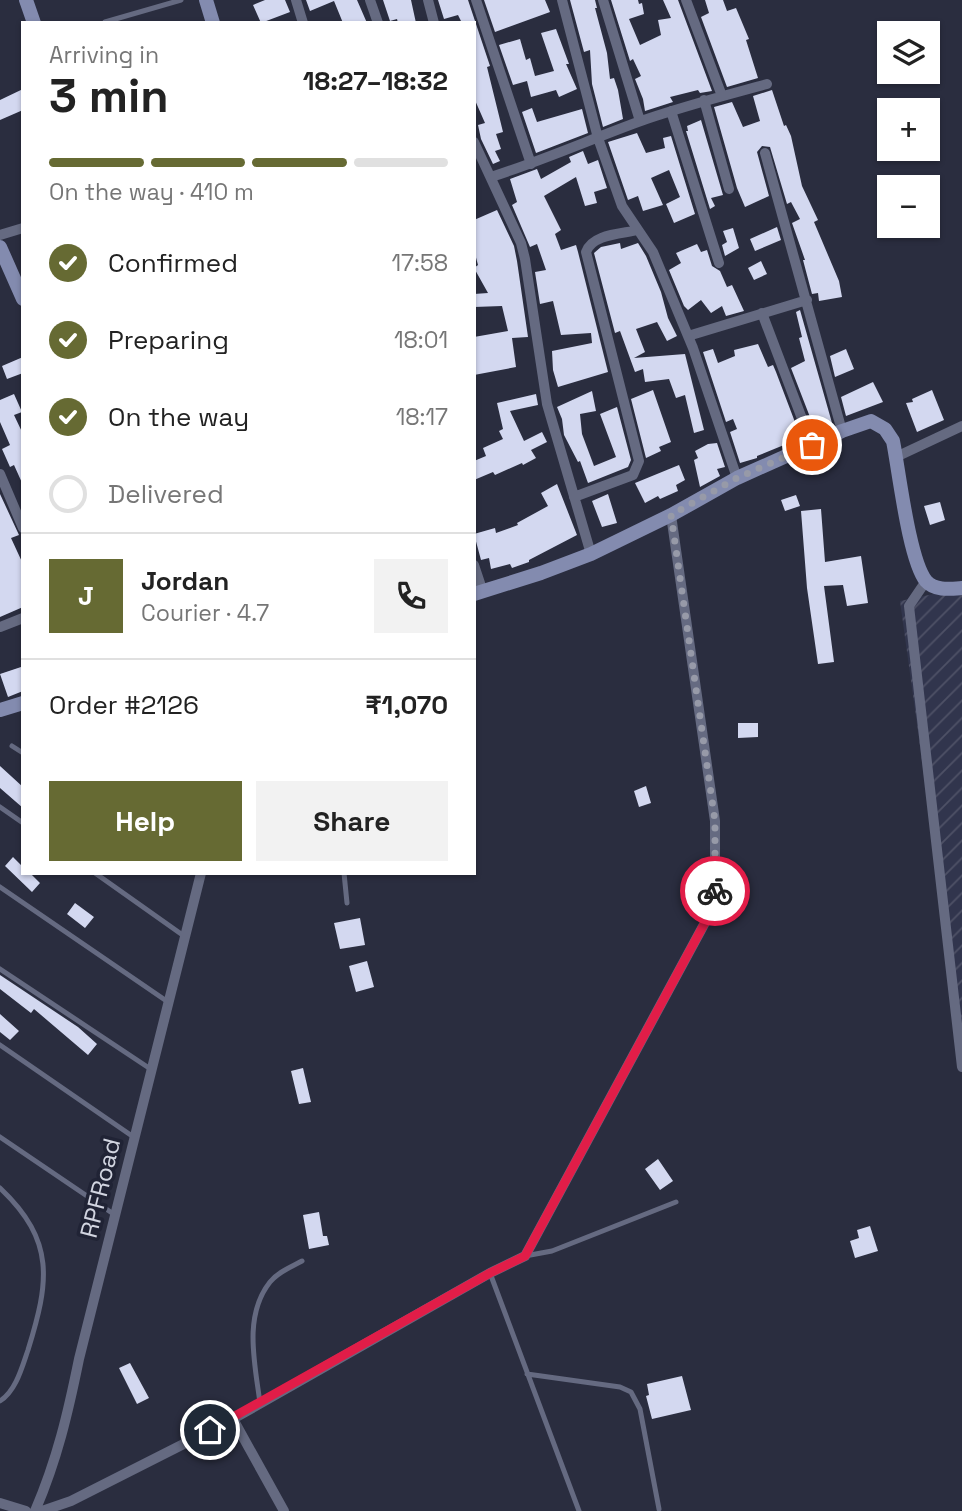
<!DOCTYPE html>
<html lang="en">
<head>
<meta charset="utf-8">
<style>
  :root { --surface:#fff; --page:#f2f2f2; --text:#222; --muted:#767676; --line:#e0e0e0; --accent:#666a33 }
  body { margin:0; font-family:"Space Grotesk",sans-serif; background:var(--page); color:var(--text); height:100vh; display:flex; flex-direction:column; font-size:26px; white-space:nowrap }
  * { box-sizing:border-box; margin:0 }
  p { font-size:23px; color:var(--muted) }
  .icon { flex:none; width:38px; height:38px; fill:none; stroke:currentColor; stroke-width:2; stroke-linecap:round; stroke-linejoin:round }
  .map { position:relative; flex:1; overflow:hidden }
  .details { position:absolute; left:21px; top:21px; width:455px; height:854px; display:flex; flex-direction:column; background:var(--surface); border-radius:0px; box-shadow:0 2px 5px #0004 }
  .details>* { flex:none }
  .fabs { position:absolute; left:877px; top:21px; display:grid; gap:14px }
  .fabs a { display:grid; place-items:center; width:63px; height:63px; border-radius:0px; background:var(--surface); box-shadow:0 2px 5px #0004; font-size:35px }
  .pin { position:absolute; display:grid; place-items:center; width:60px; height:60px; color:#fff; margin:-30px; border:4px solid #fff; border-radius:50%; box-shadow:0 2px 7px #0007 }
  .courier { position:absolute; display:grid; place-items:center; width:70px; height:70px; margin:-35px; border:5px solid #e11d48; border-radius:50%; background:#fff; color:#222; box-shadow:0 2px 9px #0007 }
  .summary em { font-style:normal; font-weight:700 }
  .summary div { display:flex; flex-direction:column-reverse }
  .summary { display:flex; align-items:center; justify-content:space-between; height:119px; padding:0 28px }
  h1 { font-size:46px; font-weight:700; line-height:52px }
  .bar { display:grid; grid-template-columns:repeat(4,1fr); gap:10px 7px; align-content:center; height:84px; padding:0 28px }
  .bar i { height:9px; border-radius:5px; background:var(--line) }
  .bar .current { background:var(--accent) }
  .bar p { grid-column:span 4 }
  .line { display:flex; align-items:center; gap:18px; padding:0 28px; border-top:2px solid var(--line) }
  .line div { flex:1 }
  .round { display:grid; place-items:center; flex:none; width:74px; height:74px; border-radius:0px; background:var(--page) }
  ol { padding:0 28px; list-style:none }
  li { display:flex; align-items:center; gap:21px; height:77px }
  li p { margin-inline-start:auto }
  li .icon { padding:7px; border-radius:50%; background:var(--accent); color:#fff; stroke-width:4 }
  li:last-child { color:var(--muted) }
  li i { width:38px; height:38px; border:4px solid var(--line); border-radius:50% }
  .cta { display:flex; gap:14px; margin-top:auto; padding:14px 28px }
  .cta a { flex:1; height:80px; border-radius:0px; background:var(--accent); color:#fff; font-size:28px; font-weight:700; line-height:80px; text-align:center }
  .cta a+a { background:var(--page); color:var(--text) }
  .map>svg:first-child { display:block }
</style>
</head>
<body>
<div class="map">
<svg width="962" height="1511" viewBox="0 0 962 1511">
  <defs>
    <pattern id="industrial-furrows" width="10" height="10" patternUnits="userSpaceOnUse" patternTransform="scale(1.75)"><rect width="10" height="10" fill="#31354d"/><path d="M-1 1l2-2M0 10L10 0M9 11l2-2" fill="none" stroke="#4e5166"/></pattern>
  </defs>
  <rect width="100%" height="100%" fill="#2a2d3f"/>
  <path fill="url(#industrial-furrows)" d="M962,588v463l-62,-450z"/>
  <path fill="#d3d8f0" d="M265,0h20l5,12 -29,11 -8,-18z
    M306,0h51l10,23h-24l-9,-22 -24,10z
    M383,0h28l5,23h-18l-1,-4 -7,2z
    M438,0h30l22,66 -3,1 16,65 -7,2 5,15 -6,2 5,10 -7,3 -12,-25 -3,-14 7,-2 -11,-25v-75h-12l-4,-8 -14,4z
    M484,0h61l5,12 -55,20z
    M570,0h25l2,8h-2l12,45 3,26 4,-1 4,12 5,29 -20,8 -11,-43 -2,-34 -6,2z
    M611,0h27l1,4 3,-1 2,11 -15,5 11,26 21,-10 -3,-15 13,-2 -8,-18h15l34,91 -12,2 -2,-3 -28,7 3,5 -28,9 -2,-12 -8,-20 6,-3 -8,-17 -3,2z
    M705,0h18l4,11 9,-3 13,31 -3,1 12,38 -31,9 -26,-70 8,-4z
    M556,29l13,35h-3l11,25 -18,8 -3,-7 -25,7 -4,-16 -14,4 -14,-40 21,-6 6,21 4,-2 5,18 19,-5 -13,-38z
    M23,89v21l-23,10v-20z
    M772,90l12,36 2,-1 5,11 11,50 16,34 -4,2 25,59 3,16 -23,4 -1,-8 -6,1 -9,-34h2l-13,-37 8,-4 -9,-17 -4,2 -17,-57 -8,-1 -5,6 12,44 -24,11 -8,-19 -23,-81 18,-5 11,25 17,-6 -7,-25z
    M532,108l5,14 45,-13 6,24 -52,20 -14,-41z
    M701,120l22,75 -12,3 4,8 -5,3 -24,-78h2l-1,-5z
    M637,133l9,20 19,-5 -2,-10 8,-2 24,78 -21,9 -8,-19 14,-7 -11,-27 -18,8 12,27 -20,6 -5,-15 -10,4 -20,-58z
    M583,151l5,13 10,-4 9,28 -13,4 3,11 -12,3 -9,-29 -32,19 17,34 -6,4 6,16 15,-5 2,7 30,120 -50,15 -5,-17 -1,-19 40,-8 -1,-10 -30,2 -8,-34 -13,3 -5,-32 11,-2 -9,-26 -7,3 -18,-42 5,-3 -7,-23 27,-10 4,10 30,-17 -2,-5z
    M497,210l17,36 3,15 11,76 -16,1 4,29 -42,8v-38l34,-6 -6,-25 -28,1v-13l14,-1 -14,-25 4,-3 -4,-15v-30z
    M777,227l4,13 -26,11 -5,-12z
    M733,228l6,20 -14,8 -3,-11 5,-3 -4,-11z
    M620,243l1,6 17,-6 8,13 15,36 7,26 9,18 -10,5 -10,-19 -21,7 9,23 -11,6 51,-4 19,76 -10,3 -9,-38 -9,3 -7,-19 -24,3 -2,-13 -8,3 -15,-41 -5,2 -21,-80 7,-6z
    M697,244l4,8 6,-2 5,16 8,5 7,16 5,-2 12,26 -18,5 -4,-10 -11,7 -10,-13 -13,10 -4,-4 -15,-36 12,-7 -5,-10z
    M761,261l6,13 -13,6 -6,-12z
    M800,310l32,113 -17,7 -24,-62 14,-7 -6,-23 3,-1 -6,-25z
    M758,344l10,23 5,-2 3,7 25,66 -44,18v2l-17,5 -10,-31 7,-3 -4,-10 -7,3 -23,-70 10,-3 5,14 17,-7 -1,-6z
    M846,349l8,20 -19,8 -5,-21z
    M23,357v16l-16,6 -5,-13z
    M873,382l10,20 -37,14 -5,-19z
    M653,390l18,52 -12,5 2,4 -15,7 -15,-59z
    M932,390l12,30 -27,12 -11,-29 7,-1 -1,-3z
    M592,391l4,20 -16,3 2,20 12,32 22,-9 -16,-43 17,-7 14,53 -3,7 -40,16 -8,-22 -2,1 -14,-27 -2,-16 -5,-12z
    M14,394l8,18 -8,3 9,19v51l-9,-20 -4,2 -8,-18 8,-4 -10,-23v-22z
    M536,394l2,11 -28,6 14,30 18,-9 5,10 -16,8 5,8 -13,7 -1,-2 -27,12 -2,-3 -19,8v-19l12,-5 -3,-8 20,-9 -4,-8 4,-2 -6,-26z
    M717,443l8,24 -8,2 3,7 -20,11 -6,-27 4,-2 -3,-7 13,-7z
    M679,465l6,15 -9,5 2,6 -18,8 -2,-3 -13,7 -10,-20z
    M557,484l20,51 -48,25v2l-17,6 -2,-4 -19,5 -2,-11 -8,2 -7,-26 21,-6 1,5 22,-8 -1,-2 31,-17 -7,-13z
    M0,494l19,41 -8,3 12,26v43l-23,10z
    M608,494l9,29 -15,4 -10,-26z
    M796,495l4,11 -15,5 -4,-11z
    M940,502l5,18 -15,5 -6,-19z
    M821,509l4,53 36,-6 7,47 -21,3 -4,-21 -19,1 10,76 -16,2 -11,-76 -6,-77z
    M21,667l2,24 -15,6 -8,-23z
    M738,723h20v14l-20,1z
    M0,766l23,21v21l-23,-20z
    M646,786l5,17 -12,4 -5,-16z
    M13,857l10,10v6h7l10,10 -8,9 -27,-26z
    M75,903l19,14 -9,11 -18,-14z
    M360,918l5,27 -25,4 -6,-26z
    M367,961l7,26 -18,5 -7,-26z
    M0,975l78,52 19,17 -9,11 -54,-46 -3,4 -31,-24z
    M0,1014l19,17 -9,9 -10,-8z
    M303,1068l8,34 -12,2 -8,-33z
    M658,1159l15,22 -13,9 -15,-21z
    M319,1212l4,24h4l2,9 -20,4 -6,-34z
    M870,1226l8,25 -23,7 -5,-17 9,-3 -2,-8z
    M130,1363l19,35 -12,6 -18,-36z
    M682,1376l9,34 -39,9 -6,-23 3,-1 -2,-11z"/>
  <g fill="none" stroke-linecap="round" stroke-linejoin="round">
    <path stroke="#656a81" stroke-width="5" d="M105,22l76,-22
      M12,746l11,7
      M0,807l23,16
      M95,873l89,63
      M344,873l3,30
      M0,887l168,115
      M0,969l152,101
      M0,1045l135,93
      M0,1137l115,78
      M0,1188c56,53 49,94 28,162 -6,17 -12,41 -28,51
      M525,1256l27,-5 124,-49
      M490,1273l89,238
      M527,1374l93,13 11,5 9,17 19,100
      M260,1403c-5,-39 -17,-87 10,-121 8,-10 21,-15 32,-21"/>
    <path stroke="#656a81" stroke-width="10" d="M296,0l7,23
      M370,0l8,23
      M428,0l6,23
      M476,0l55,164
      M562,0l36,138 24,68 31,46 40,96 44,130
      M603,0l37,121
      M686,0l36,96
      M704,100l25,89
      M671,111l48,152
      M474,142l47,101 4,16 22,145 44,150
      M765,153l77,278
      M491,177c50,-16 98,-37 147,-55 42,-15 85,-26 129,-38
      M0,235l23,-7
      M762,313l50,132
      M688,336l119,-36
      M896,457l66,-31
      M0,474l23,54
      M574,497l59,-22 6,-14 -53,-209c6,-18 35,-18 52,-22
      M474,565l9,27
      M926,581l-17,25 53,461
      M0,627l23,-9
      M233,1419l51,92
      M0,1503l26,8
      M35,1511c22,-51 33,-98 44,-152l122,-486
      M42,1511l29,-10 162,-82 257,-146 35,-17 190,-352v-83l-44,-306"/>
    <path stroke="#838baf" stroke-width="14" d="M26,0l8,23
      M206,0l7,23
      M0,247l23,52
      M474,594l67,-21 50,-19 80,-39 66,-37 105,-47 29,-10 14,8 8,12c6,30 16,119 33,140 9,10 24,8 36,7
      M0,710l23,-7"/>
  </g>
  <g fill="none" stroke-linecap="round" stroke-linejoin="round">
    <path stroke="#979aa8" stroke-width="7" stroke-dasharray="0 12.6" d="M715,891v-70l-44,-306 66,-37 75,-33"/>
    <path stroke="#e11d48" stroke-width="9" d="M210,1430l280,-157 35,-17 190,-352v-13"/>
  </g>
  <g text-anchor="middle" dominant-baseline="central" stroke-width="7" stroke-linejoin="round" paint-order="stroke">
    <g font-size="24" fill="#d1d4e0" stroke="#202335">
      <text transform="translate(100 1188) rotate(-76)">RPFRoad</text>
    </g>
  </g>
</svg>
<div class="fabs">
<a><svg class="icon" aria-label="layers" viewBox="0 0 24 24"><path d="M12 4l9 5-9 5-9-5zM3 14l9 5 9-5"/></svg></a>
<a>+</a>
<a>−</a>
</div>
<div class="pin" style="left:812px;top:445px;background:#ea580c"><svg class="icon" aria-label="bag" viewBox="0 0 24 24"><path d="M5 8h14l-1 12H6zM9 8a3 3 0 0 1 6 0"/></svg></div>
<div class="pin" style="left:210px;top:1430px;background:#1f2937"><svg class="icon" aria-label="home" viewBox="0 0 24 24"><path d="M3 11l9-7 9 7M6 9v11h12V9"/></svg></div>
<div class="courier" style="left:715px;top:891px"><svg class="icon" aria-label="bike" viewBox="0 0 24 24"><circle cx="6" cy="16" r="4"/><circle cx="18" cy="16" r="4"/><path d="M6 16l4-8h5l3 8M10 8l3 8H6M13 5h3"/></svg></div>
<section class="details">
<div class="summary"><div><h1>3 min</h1><p>Arriving in</p></div><em>18:27–18:32</em></div>
<div class="bar"><i class="current"></i><i class="current"></i><i class="current"></i><i></i><p>On the way · 410 m</p></div>
<ol>
<li><svg class="icon" aria-label="check" viewBox="0 0 24 24"><path d="M5 12l5 5 9-10"/></svg>Confirmed<p>17:58</p></li>
<li><svg class="icon" aria-label="check" viewBox="0 0 24 24"><path d="M5 12l5 5 9-10"/></svg>Preparing<p>18:01</p></li>
<li><svg class="icon" aria-label="check" viewBox="0 0 24 24"><path d="M5 12l5 5 9-10"/></svg>On the way<p>18:17</p></li>
<li><i></i>Delivered</li>
</ol>
<div class="line" style="height:126px"><b class="round" style="background:var(--accent);color:#fff">J</b><div><b>Jordan</b><p>Courier · 4.7</p></div><a class="round"><svg class="icon" aria-label="phone" viewBox="0 0 24 24"><path d="M5 4h4l2 5-3 2q2 4 5 5l2-3 5 2v4C11 20 4 13 5 4z"/></svg></a></div>
<div class="line" style="height:91px"><div>Order #2126</div><b>₹1,070</b></div>
<div class="cta"><a>Help</a><a>Share</a></div>
</section>
</div>
</body>
</html>
